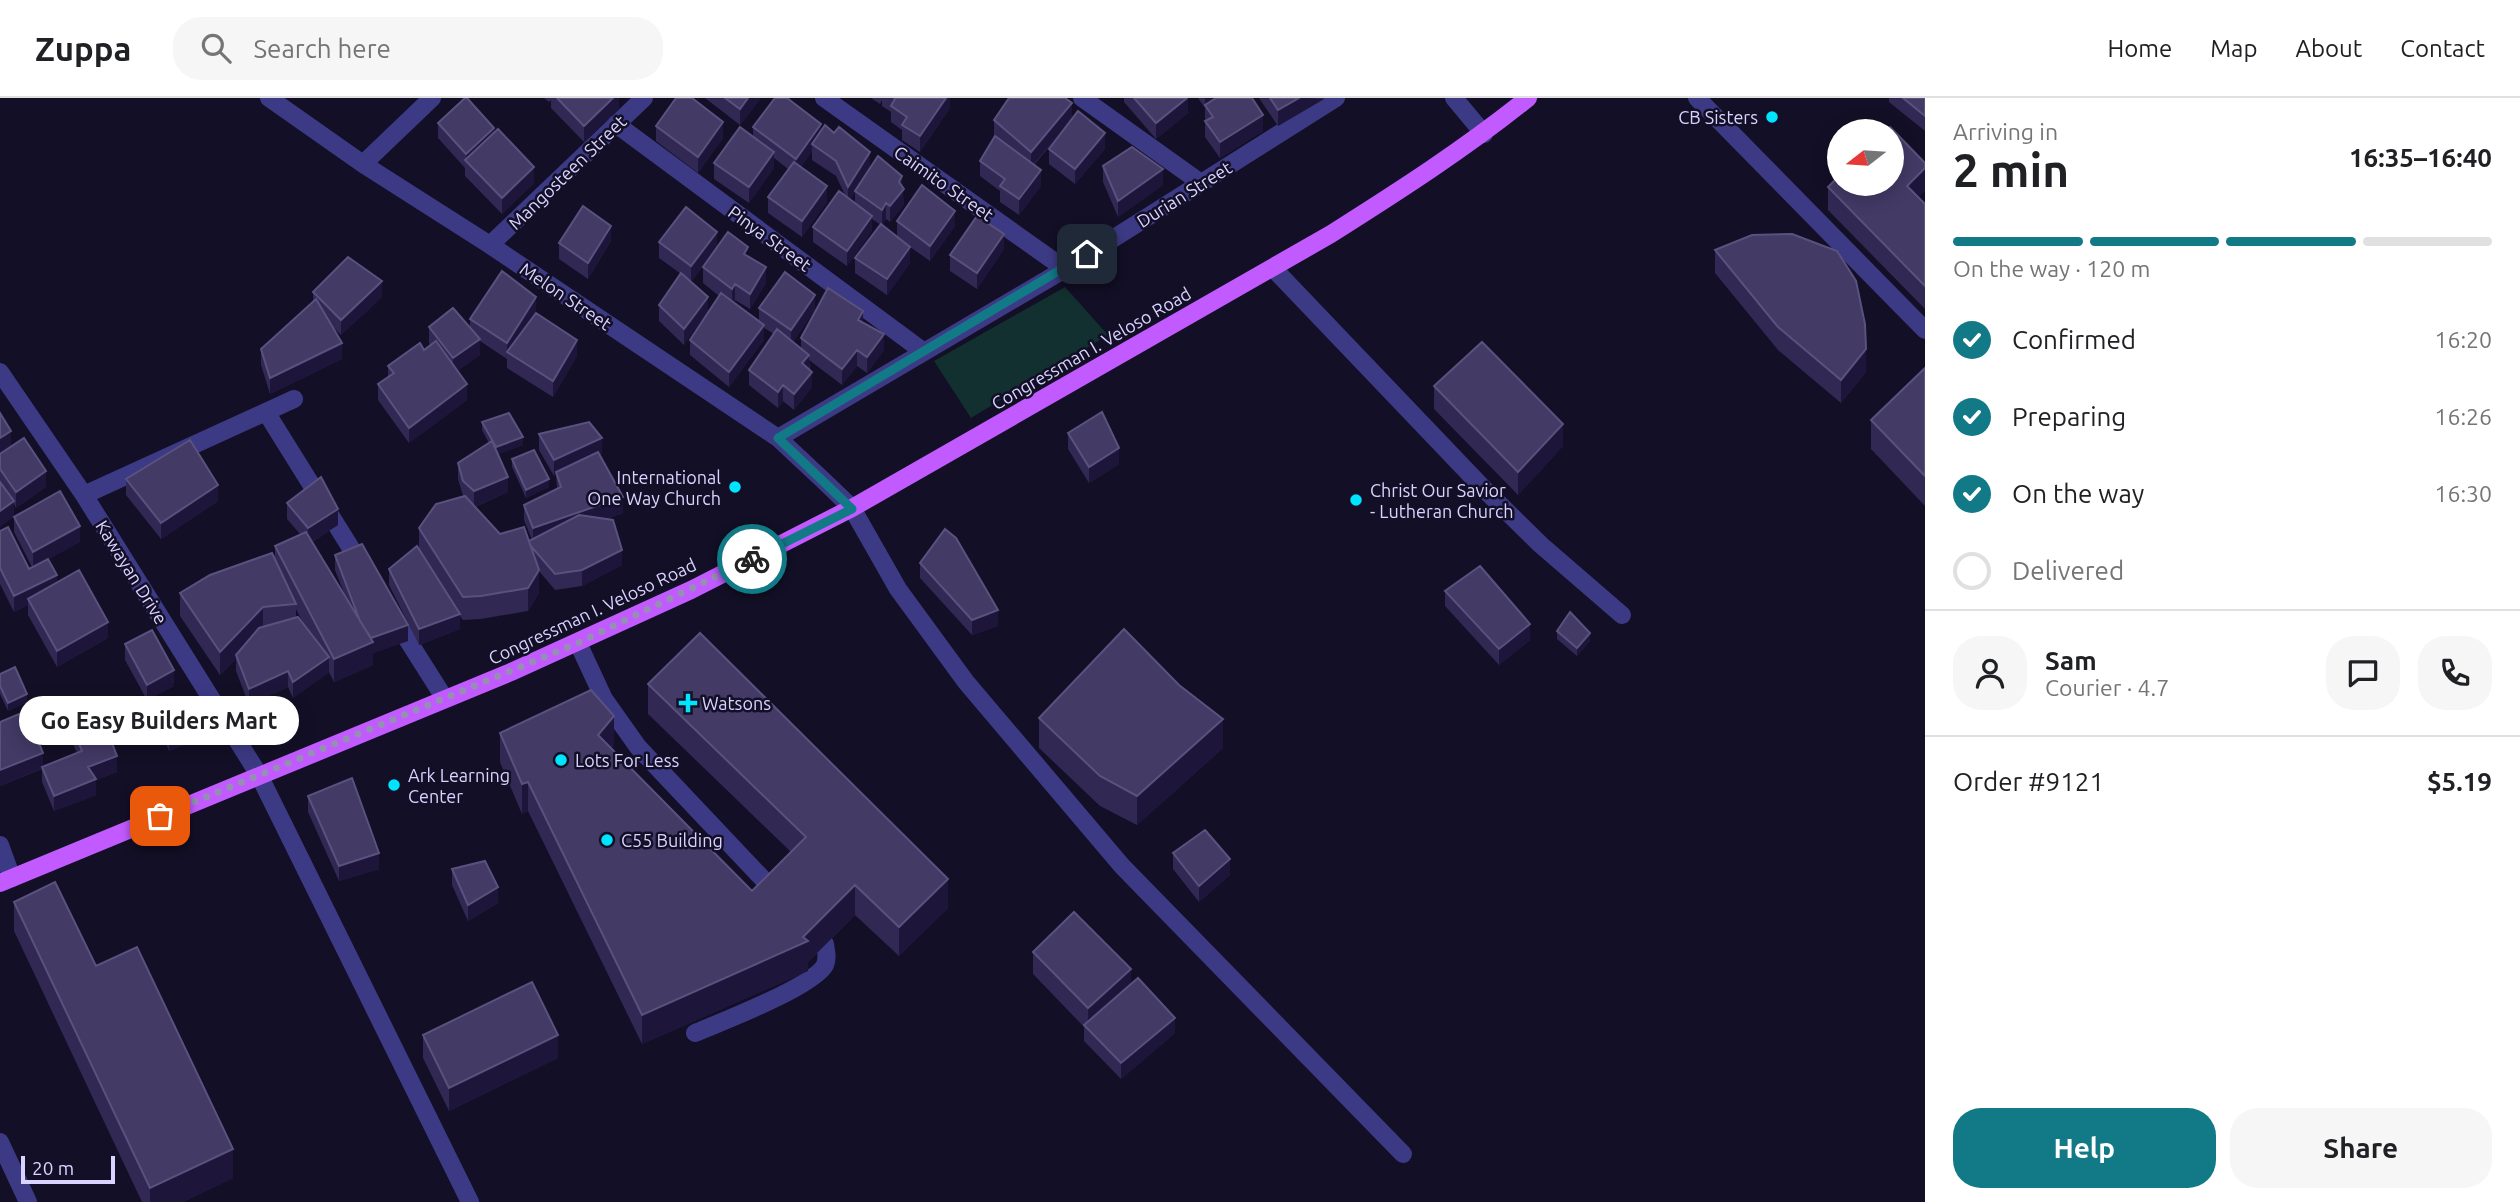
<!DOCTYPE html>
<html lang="en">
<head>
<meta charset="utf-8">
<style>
  :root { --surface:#fff; --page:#f6f6f6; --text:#202124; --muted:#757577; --line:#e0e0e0; --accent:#127987 }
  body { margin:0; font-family:Ubuntu,sans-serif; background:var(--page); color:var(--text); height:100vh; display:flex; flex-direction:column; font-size:26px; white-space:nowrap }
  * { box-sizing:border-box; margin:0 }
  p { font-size:23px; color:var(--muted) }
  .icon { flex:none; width:38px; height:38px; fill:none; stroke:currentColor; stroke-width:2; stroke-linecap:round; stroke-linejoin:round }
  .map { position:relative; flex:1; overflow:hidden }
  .drawer { display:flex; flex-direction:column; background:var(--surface); width:595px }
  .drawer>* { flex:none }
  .needle { width:46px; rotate:253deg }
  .buttons { position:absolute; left:1827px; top:21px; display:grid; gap:14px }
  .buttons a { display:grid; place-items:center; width:77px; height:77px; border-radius:50%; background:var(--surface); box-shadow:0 4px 18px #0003; font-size:35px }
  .scale { position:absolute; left:21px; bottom:18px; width:94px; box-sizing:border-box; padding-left:7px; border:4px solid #d9d4ff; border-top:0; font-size:19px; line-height:24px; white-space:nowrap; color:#d9d4ff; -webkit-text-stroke:5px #130f26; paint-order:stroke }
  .pin { position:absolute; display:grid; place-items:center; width:60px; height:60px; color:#fff; margin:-30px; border-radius:14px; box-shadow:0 4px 10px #0006 }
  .courier { position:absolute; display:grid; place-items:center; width:70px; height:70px; margin:-35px; border:5px solid #127987; border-radius:50%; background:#fff; color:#222; box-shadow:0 2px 9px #0007 }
  .bubble { position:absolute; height:49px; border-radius:24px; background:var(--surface); box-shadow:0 4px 18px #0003; font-size:23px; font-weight:700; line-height:49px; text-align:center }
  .summary em { font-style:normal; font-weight:700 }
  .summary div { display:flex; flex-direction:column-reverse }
  .summary { display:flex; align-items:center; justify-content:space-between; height:119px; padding:0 28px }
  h1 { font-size:46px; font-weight:700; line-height:52px }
  .bar { display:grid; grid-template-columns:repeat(4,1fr); gap:10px 7px; align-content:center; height:84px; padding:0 28px }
  .bar i { height:9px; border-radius:5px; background:var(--line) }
  .bar .current { background:var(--accent) }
  .bar p { grid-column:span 4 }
  .line { display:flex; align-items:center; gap:18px; padding:0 28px; border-top:2px solid var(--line) }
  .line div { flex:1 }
  .round { display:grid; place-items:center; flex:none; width:74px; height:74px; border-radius:28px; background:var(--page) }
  ol { padding:0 28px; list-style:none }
  li { display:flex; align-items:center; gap:21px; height:77px }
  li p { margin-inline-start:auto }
  li .icon { padding:7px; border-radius:50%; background:var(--accent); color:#fff; stroke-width:4 }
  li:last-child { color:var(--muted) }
  li i { width:38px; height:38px; border:4px solid var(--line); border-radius:50% }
  .cta { display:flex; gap:14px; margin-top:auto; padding:14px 28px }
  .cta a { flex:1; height:80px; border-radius:28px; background:var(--accent); color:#fff; font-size:28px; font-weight:700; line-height:80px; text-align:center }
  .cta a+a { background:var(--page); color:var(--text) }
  header { display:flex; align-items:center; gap:42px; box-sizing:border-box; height:98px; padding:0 35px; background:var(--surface); border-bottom:2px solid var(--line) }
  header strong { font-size:33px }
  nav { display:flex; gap:38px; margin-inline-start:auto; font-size:24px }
  .search { width:490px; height:63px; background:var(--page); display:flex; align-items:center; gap:18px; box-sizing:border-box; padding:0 24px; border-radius:28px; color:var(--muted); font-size:26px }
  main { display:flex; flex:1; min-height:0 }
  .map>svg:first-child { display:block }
</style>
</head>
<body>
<header>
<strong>Zuppa</strong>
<div class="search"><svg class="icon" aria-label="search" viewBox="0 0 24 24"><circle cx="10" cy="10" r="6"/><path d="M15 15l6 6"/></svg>Search here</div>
<nav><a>Home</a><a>Map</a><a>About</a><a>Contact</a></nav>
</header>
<main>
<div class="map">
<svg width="1925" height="1104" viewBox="0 0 1925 1104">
  <rect width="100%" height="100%" fill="#130f26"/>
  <path fill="#12302f" d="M1065,189l43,48 -137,83 -37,-57z"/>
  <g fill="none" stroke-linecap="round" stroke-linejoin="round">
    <path stroke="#3d3a85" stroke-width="18" d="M269,0l94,66 127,81 288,193 46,43 28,27 46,81 68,93 156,184 281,288
      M824,0l241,171
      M1082,0l119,85
      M1454,0l30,36
      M1697,0l228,232
      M616,26l308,228
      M363,66l69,-66
      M490,147l154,-147
      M1273,170l211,221 57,56 81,70
      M0,274l84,123 175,280 211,427
      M266,314l96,154
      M778,340l287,-169 271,-171
      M84,397l210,-96
      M395,522l50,79
      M578,545l26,56 34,48 139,147
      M0,747l12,33
      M695,935c26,-11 118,-46 130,-68 3,-7 1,-13 0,-21
      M0,1044l28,60"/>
    <path stroke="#c25bff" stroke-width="18" d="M0,785l511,-211 180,-82 161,-82 479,-274c68,-43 135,-86 197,-136"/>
  </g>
  <path fill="#312854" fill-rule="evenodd" d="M544,0h75v10l-35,34 -33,-34v-8l-2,2z
    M705,0h56l-21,27z
    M871,0h79v10l-30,44 -18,-12v-10l-11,-8v-10l-9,-6v-6l-2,4z
    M1124,0h64v15l-32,26 -32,-37z
    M1198,0h54l11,33 -43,27 -15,-21v-29z
    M1259,0h65v1l-46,27z
    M1889,0h36v33l-36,-29z
    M1072,20l33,31 -30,35 -26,-20v-15l14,-19 -29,35 7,21 -22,29 -19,-13v-11l-20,-15v-15l15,-24 -1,-2v-15z
    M438,25l56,9 40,51 -32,31 -37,-38v-8l-27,-30z
    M656,28l67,12 -25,35 -42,-32z
    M753,29l68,5 49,35 -10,17 42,3 2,18 -14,17 -4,-3 -4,6 15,11v-15l58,5 -25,35 -20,-14v16l-23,32 -32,-22v-15l26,-33 -9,-6v12l-25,35 -34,-24v-15l32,-32 -9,-19 -24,-16v-9l-11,16 26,35 -25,35 -34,-24v-16l20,-28 -14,-11v10l-25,35 -35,-24v-16l39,-26zM855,94v11l-5,-3z
    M1925,65v28l-7,6 7,7v105l-97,-99v-23z
    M1103,68l60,19 -45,32 -15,-35z
    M611,143l-23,38 -29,-20v-16z
    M659,144l58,5 31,9 18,27 -16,26 -15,-9 -1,2 25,18v-12l26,-36 8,70 8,6v-10l62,-15 21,27 -17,23 -10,-7 -15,19 -33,-25 3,27 -18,23 -11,-9 -5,7 -29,-23v-15l25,-36 -10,-6v12l-35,47 -39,-32v-15l29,-44 -16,-13v-16l1,-2 -13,17 -7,63 -25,-24v-16l22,-31 -22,-16z
    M1004,151l-27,40 -27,-18v-16z
    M1715,152l151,122 -25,31 -63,-53 -63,-77z
    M313,194l69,5 -41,38 -9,-9 10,33 -72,35 -9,-29v-16l52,-48z
    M536,215l41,43 -24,41 -46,-29v-9l-27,-18v14l-23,16 10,29 -58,43 -31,-43v-16l10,-7v-11l36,-16 7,-5 -2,-2v-16h41v-8z
    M1925,270v138l-54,-57v-29z
    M1434,288l129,60 -45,49 -84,-86z
    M482,324l41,23 -25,9 10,38 -33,15 25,27 29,7 3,-1 -8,-20v-15l33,-16 -1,-14 -2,1 -15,-26v-16l63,20 -2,1 23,58 -17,6 16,46 -40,21 -27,4 -16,-19v22l-11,18 -47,8 -18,1 -3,-4v13l-41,16 -30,-60v-16l30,-21v-20l44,-32 -5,-17v-16l31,-20 -7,-13z
    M1068,335l51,31 -30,19 -21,-34z
    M0,356l46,33 -30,21 -2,-4 -14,23z
    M512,361l37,28 -23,11 -14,-31z
    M126,381l92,22 -57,38 -35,-44z
    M287,405l51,22 -26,17 32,51 -9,-23v-15l73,86 -35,12v12l-39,17 -5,-10 -36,26 -5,-11 -39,18 -13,-34v-12l-16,16 -40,-59v-23l95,-33v-14l25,-12 -13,-15zM296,511l9,18 -9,-10z
    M14,419l66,25 -32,17 9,24 51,55 -51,29 -29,-52v-10l-14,7 -14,-28v-53l29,38 3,-2 -18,-35z
    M920,465l78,63 -26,9 -52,-57z
    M1445,493l85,49 -31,25 -54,-59z
    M1557,533l33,10 -13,15 -20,-17z
    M125,546l49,42 -27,14 -22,-40z
    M0,576l27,28 -19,9 -8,-17z
    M648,586l300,224 -49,48 -44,-41 -47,47v9l-166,73 -114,-233 -6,3 -22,-52v-29l114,12 -2,3 140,143 39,-39 -143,-138z
    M1179,587l44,63 -86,77 -37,-19 -61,-58v-30z
    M0,624l43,44 34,-13 -5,-11v-16l45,46 -21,8v15l-42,16 -12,-29v-13l-42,17z
    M161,625l53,9 -45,19 -8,-20z
    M308,698l71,73 -40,12 -31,-69z
    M1173,755l57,22 -31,27 -26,-33z
    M452,771l46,34 -30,18 -16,-36z
    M14,804l82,64 137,212 -50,24h-41l-128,-271z
    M1033,854l98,32 44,49 -54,46 -37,-38v-14l-51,-53z
    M423,937l135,23 -109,53 -26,-53z"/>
  <path fill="#1d163a" d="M613,0h6v10l-35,34v-16z
    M748,0h13l-21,27v-16z
    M946,0h4v10l-30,44v-16z
    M1187,0h1v15l-32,26v-16z
    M1205,0h12l-12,7v3z
    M1299,0l25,1 -46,27v-16z
    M1072,5v16l-41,48v-15z
    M1263,17v16l-43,27v-16z
    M723,24v16l-25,35v-16z
    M821,26v15l-9,5v7l-16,24v-16z
    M494,30v16l-28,17v-7z
    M1105,35v16l-30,35v-15z
    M774,54v16l-25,35v-16z
    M870,54v15l-22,36v-16z
    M534,69v16l-32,31v-16z
    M1925,70v23l-18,17v-22z
    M1163,71v16l-45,32v-16z
    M1041,72v16l-22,29v-16z
    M902,78l2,29 -14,17v-16l9,-24z
    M827,88v16l-25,35v-16z
    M886,105v16l-4,7v-16z
    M955,113v15l-25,35v-15z
    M872,118v15l-25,35v-15z
    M611,128v15l-23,38v-16z
    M717,134v16l-26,34v-16z
    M1004,136v15l-27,40v-16z
    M910,149v16l-23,32v-16z
    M766,169v16l-16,26v-15z
    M382,183v16l-41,38v-15z
    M735,186v16l-3,5v-16z
    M815,197v15l-24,36v-16z
    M536,199v16l-29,39v-9z
    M708,199v15l-24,33v-16z
    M863,213v16l-5,-7z
    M764,227v15l-35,47v-15z
    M884,236v16l-17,23v-16z
    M480,241v16l-27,19v-16z
    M577,242v16l-24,41v-16z
    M342,245v16l-72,35v-16z
    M1866,251v23l-25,31v-23z
    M857,252v16l-15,19v-16z
    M809,257v16l-7,-8z
    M812,274v15l-18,23v-16z
    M467,286v16l-58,43v-15z
    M783,287v16l-5,7v-16z
    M1563,326v22l-45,49v-23z
    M11,333v15l-11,8v-16z
    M523,339v8l-27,10v-8z
    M602,340v16l-45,21 -1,-3v3l-2,1v-16z
    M1119,350v16l-30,19v-16z
    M46,373v16l-30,21v-16z
    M508,379v15l-34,15v-16z
    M549,381v8l-23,11v-8z
    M218,387v16l-57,38v-16z
    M623,399v16l-90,30v-15z
    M14,403v16l-14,10v-16z
    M338,411v16l-30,19v-16z
    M80,428v16l-47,26v-16z
    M622,452v15l-40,21v-16z
    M539,472v23l-11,18v-23z
    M57,477v16l-29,8v6l-14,7v-16z
    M263,509v23l-27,25v4l-16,16v-23z
    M998,512v16l-26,9v-15z
    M460,516v15l-41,16v-16z
    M108,524v16l-51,29v-16z
    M1530,526v16l-31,25v-16z
    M408,527v16l-35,12v12l-39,17v-23l34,-19z
    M1590,535v8l-13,15v-8z
    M329,559v16l-36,25v-16z
    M174,572v16l-27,14v-15z
    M288,573v16l-39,18v-16z
    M27,596v8l-19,9v-8z
    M614,618v29l-16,19v-29z
    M1223,621v29l-86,77v-29z
    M214,626v8l-45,19v-8z
    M43,655v15l-43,18v-16z
    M117,658v16l-21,8v15l-42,16v-15l34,-29z
    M528,684v29l-6,3v-30z
    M379,755v16l-40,12v-15z
    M1230,761v16l-31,27v-16z
    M948,781v29l-49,48v-29z
    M855,787v30l-47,47v9l-166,73v-29l161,-78z
    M498,789v16l-30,18v-16z
    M1131,871v23l-43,39v-23z
    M1175,920v15l-54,46v-16z
    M558,937v23l-109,53v-23z
    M233,1051v29l-50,24h-33v-14z"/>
  <path fill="#433a66" stroke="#5a527e" stroke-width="2" d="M465,0h2l27,30 -28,26 -28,-31z
    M557,0h56l-29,28z
    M676,0h16l31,24 -25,35 -42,-31z
    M725,0h23l-8,11z
    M775,0h12l34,26 -25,35 -43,-32z
    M894,0h52l-26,38 -18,-11 5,-8 -16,-11 4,-7z
    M1009,0h56l7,5 -41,49 -37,-32z
    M1134,0h53l-31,25z
    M1216,0h36l11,17 -43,27 -15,-21 8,-4 -8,-12z
    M1270,0h29l-21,12z
    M1903,0h22v18z
    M1078,13l27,22 -30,36 -26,-20z
    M825,27l9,8 5,-6 31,25 -22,35 -12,-26 -24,-17z
    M740,29l34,25 -25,35 -35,-24z
    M1890,29l35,36v5l-18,18 18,18v82l-97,-99 11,-11v8h53v-53h-7z
    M498,31l36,38 -32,31 -37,-38z
    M995,38l46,34 -22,29 -19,-13 5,-7 -25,-18z
    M1132,49l31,22 -45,32 -15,-35z
    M878,58l24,20 -3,6 5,7 -14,17 -4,-3 -4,7 -27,-19z
    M794,64l33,24 -25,35 -34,-24z
    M922,87l33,26 -25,35 -33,-25z
    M839,93l33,25 -25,35 -34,-24z
    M583,108l28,20 -23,37 -29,-20z
    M686,109l31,25 -26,34 -32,-24z
    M977,118l27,18 -27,39 -27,-18z
    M881,126l29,23 -23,32 -32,-21z
    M728,134l20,15 -4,7 22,13 -16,27 -15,-10 -3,5 -29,-22z
    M1792,136l45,17 19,30 9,43 1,25 -25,31 -63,-53 -63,-77 37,-15z
    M348,159l34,24 -41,39 -28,-28z
    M502,173l34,26 -29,46 -37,-24z
    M785,174l30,23 -24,35 -32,-22z
    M681,175l27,24 -24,32 -25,-24z
    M828,190l35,23 -5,9 26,14 -17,23 -10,-7 -15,19 -41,-31z
    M721,195l43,32 -35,47 -39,-32z
    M316,201l26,44 -72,35 -9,-29z
    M453,210l27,31 -27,19 -24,-31z
    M536,215l41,27 -24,41 -46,-29z
    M777,231l32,26 -7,8 10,9 -18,22 -11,-9 -5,7 -29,-22z
    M436,243l31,43 -58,44 -31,-44 16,-11 -6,-7 32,-23 4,7z
    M1482,244l81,82 -45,48 -84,-86z
    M1925,270v108l-54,-56z
    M1102,314l17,36 -30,19 -21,-34z
    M0,315l11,18 -11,7z
    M509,315l14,24 -27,10 -14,-25z
    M589,324l13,16 -48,22 -15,-26z
    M24,340l22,33 -30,21 -16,-23v-15z
    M190,342l28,45 -57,38 -35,-44z
    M492,343l16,36 -34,14 -11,-10 -5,-18z
    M534,352l15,29 -23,11 -14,-31z
    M598,354l25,45 -90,31 -9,-23 37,-18 -5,-15z
    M321,379l17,32 -30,19 -21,-25z
    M0,384l14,19 -14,10z
    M60,393l20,35 -47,26 -19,-35z
    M465,398l35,38 24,-7 15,43 -11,18 -47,8 -18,1 -44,-69 17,-24z
    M579,417l34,5 9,30 -40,20 -27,4 -25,-29 -1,-4z
    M8,429l21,42 19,-10 9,16 -43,21 -14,-28v-37z
    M945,431l11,9 42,72 -26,10 -52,-57z
    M306,434l67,110 -39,17 -59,-113z
    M362,446l46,81 -37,13 -11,-17 -25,-66z
    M417,448l43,68 -41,15 -30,-60z
    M272,455l24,51 -33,3 -43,45 -40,-59 30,-18z
    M1480,468l50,58 -31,25 -54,-58z
    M79,472l29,52 -51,29 -29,-52z
    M1570,514l20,21 -13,15 -20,-17z
    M298,519l31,40 -36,25 -5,-11 -39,18 -13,-34 23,-27z
    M1124,531l55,56 44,34 -86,77 -37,-20 -61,-58z
    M152,532l22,40 -27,15 -22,-41z
    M700,535l248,246 -49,48 -44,-42 -52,52 5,4 -166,74 -114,-233 -6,2 -22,-51 91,-43 23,26 -16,19 154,156 54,-54 -158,-153z
    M15,569l12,27 -19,9 -8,-17v-12z
    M206,607l8,19 -45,19 -8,-20z
    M26,613l17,42 -43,17v-48z
    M101,617l16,41 -29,11 8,12 -42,17 -12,-29 40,-16 -10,-25z
    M352,680l27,75 -40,13 -31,-70z
    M1205,732l25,29 -31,27 -26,-33z
    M485,763l13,26 -30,18 -16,-36z
    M55,784l41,84 41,-19 96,202 -83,39 -136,-286z
    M1074,814l57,57 -43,39 -55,-56z
    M1138,880l37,40 -54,45 -37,-38z
    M532,884l26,53 -109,53 -26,-53z"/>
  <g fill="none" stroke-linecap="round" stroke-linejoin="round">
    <path stroke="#948fb3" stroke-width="7" stroke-dasharray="0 12.6" d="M160,718l418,-173 174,-84"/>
    <path stroke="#127987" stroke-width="9" d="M752,461l100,-50 -74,-71 309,-184"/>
  </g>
  <g fill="#00e5ff" stroke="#130f26" stroke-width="2.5">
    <circle cx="1772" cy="19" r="7"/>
    <circle cx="735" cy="389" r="7"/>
    <circle cx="1356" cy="402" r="7"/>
    <path d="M684.5 594.5h7v7h7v7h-7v7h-7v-7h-7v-7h7z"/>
    <circle cx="561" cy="662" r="7"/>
    <circle cx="394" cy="687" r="7"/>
    <circle cx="607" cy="742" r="7"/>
  </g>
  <g text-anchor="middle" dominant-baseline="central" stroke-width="5" stroke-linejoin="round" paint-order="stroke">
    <g font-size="18" fill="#d9d4ff" stroke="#130f26" text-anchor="start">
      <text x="1758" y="19" text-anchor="end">CB Sisters</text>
      <text x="721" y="379" text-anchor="end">International<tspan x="721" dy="21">One Way Church</tspan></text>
      <text x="1370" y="392">Christ Our Savior<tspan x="1370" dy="21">- Lutheran Church</tspan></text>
      <text x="702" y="605">Watsons</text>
      <text x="575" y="662">Lots For Less</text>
      <text x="408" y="677">Ark Learning<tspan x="408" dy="21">Center</tspan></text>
      <text x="621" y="742">C55 Building</text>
    </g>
    <g font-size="18" fill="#d9d4ff" stroke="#130f26">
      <text transform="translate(567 74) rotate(-44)">Mangosteen Street</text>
      <text transform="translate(944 85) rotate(35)">Caimito Street</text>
      <text transform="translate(1184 96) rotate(-32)">Durian Street</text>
      <text transform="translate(770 140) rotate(36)">Pinya Street</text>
      <text transform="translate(566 198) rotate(34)">Melon Street</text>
      <text transform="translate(1091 250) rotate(-30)">Congressman I. Veloso Road</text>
      <text transform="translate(132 474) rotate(58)">Kawayan Drive</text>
      <text transform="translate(592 513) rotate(-25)">Congressman I. Veloso Road</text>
    </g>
  </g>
</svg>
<div class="buttons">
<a><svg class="needle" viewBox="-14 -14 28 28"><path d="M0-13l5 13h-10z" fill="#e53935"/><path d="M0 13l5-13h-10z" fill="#757577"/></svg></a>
</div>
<div class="scale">20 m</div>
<div class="pin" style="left:160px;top:718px;background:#ea580c"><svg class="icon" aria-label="bag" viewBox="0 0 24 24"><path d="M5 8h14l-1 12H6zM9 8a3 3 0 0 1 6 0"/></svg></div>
<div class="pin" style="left:1087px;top:156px;background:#1f2937"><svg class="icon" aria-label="home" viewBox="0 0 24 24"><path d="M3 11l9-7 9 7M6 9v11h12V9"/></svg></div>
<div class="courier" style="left:752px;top:461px"><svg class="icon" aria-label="bike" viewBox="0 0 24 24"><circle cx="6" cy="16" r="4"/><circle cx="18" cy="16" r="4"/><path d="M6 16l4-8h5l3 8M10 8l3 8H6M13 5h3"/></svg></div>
<div class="bubble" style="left:19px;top:598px;width:280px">Go Easy Builders Mart</div>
</div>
<section class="drawer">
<div class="summary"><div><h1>2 min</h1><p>Arriving in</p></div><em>16:35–16:40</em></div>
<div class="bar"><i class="current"></i><i class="current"></i><i class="current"></i><i></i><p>On the way · 120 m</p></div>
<ol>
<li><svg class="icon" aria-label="check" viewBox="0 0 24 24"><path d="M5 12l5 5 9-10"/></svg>Confirmed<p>16:20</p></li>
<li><svg class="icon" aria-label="check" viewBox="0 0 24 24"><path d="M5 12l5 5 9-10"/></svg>Preparing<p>16:26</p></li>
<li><svg class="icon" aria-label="check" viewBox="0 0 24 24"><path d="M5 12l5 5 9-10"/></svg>On the way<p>16:30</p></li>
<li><i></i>Delivered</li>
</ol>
<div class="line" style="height:126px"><a class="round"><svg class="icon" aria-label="person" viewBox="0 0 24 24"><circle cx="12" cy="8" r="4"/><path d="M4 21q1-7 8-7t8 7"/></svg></a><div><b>Sam</b><p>Courier · 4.7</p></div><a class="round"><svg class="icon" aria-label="chat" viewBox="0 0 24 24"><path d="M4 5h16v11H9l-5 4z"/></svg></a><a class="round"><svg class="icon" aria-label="phone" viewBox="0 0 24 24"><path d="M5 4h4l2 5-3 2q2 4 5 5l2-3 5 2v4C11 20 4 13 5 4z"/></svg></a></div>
<div class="line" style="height:91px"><div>Order #9121</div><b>$5.19</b></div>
<div class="cta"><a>Help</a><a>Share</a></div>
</section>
</main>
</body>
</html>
